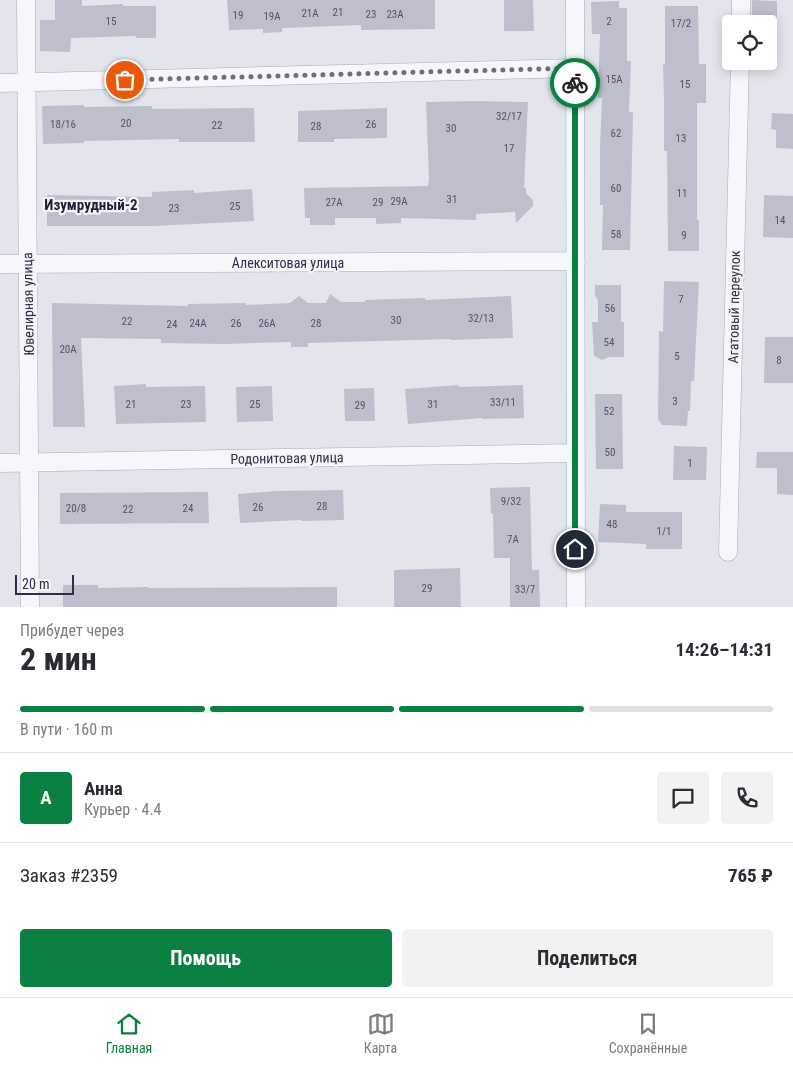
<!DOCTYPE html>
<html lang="ru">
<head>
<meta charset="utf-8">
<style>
  :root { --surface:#fff; --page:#f2f2f3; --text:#2b2b33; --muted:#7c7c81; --line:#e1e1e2; --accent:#0b8043 }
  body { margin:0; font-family:"Roboto Condensed",sans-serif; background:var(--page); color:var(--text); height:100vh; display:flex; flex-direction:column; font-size:19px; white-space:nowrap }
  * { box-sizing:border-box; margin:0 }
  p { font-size:16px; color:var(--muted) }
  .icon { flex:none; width:28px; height:28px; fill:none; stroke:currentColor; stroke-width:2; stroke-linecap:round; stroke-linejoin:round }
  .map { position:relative; height:607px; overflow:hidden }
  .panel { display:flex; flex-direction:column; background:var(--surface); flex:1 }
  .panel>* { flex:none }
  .fabs { position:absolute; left:722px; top:15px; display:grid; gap:10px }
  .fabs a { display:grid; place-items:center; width:55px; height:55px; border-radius:5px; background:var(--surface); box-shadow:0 2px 12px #0003; font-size:25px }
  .scale { position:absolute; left:15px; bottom:12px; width:59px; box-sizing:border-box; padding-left:5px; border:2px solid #2a3045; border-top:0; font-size:14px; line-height:18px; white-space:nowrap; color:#2a3045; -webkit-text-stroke:4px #f3f5f9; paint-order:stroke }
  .pin { position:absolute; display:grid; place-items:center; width:42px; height:42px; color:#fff; margin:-21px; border:2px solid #fff; border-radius:50%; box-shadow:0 1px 5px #0007 }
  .courier { position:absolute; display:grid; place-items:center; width:50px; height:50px; margin:-25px; border:4px solid #0b8043; border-radius:50%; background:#fff; color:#222; box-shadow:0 1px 6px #0007 }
  .headline em { font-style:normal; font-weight:700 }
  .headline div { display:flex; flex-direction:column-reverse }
  .headline { display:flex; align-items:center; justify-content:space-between; height:85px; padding:0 20px }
  h1 { font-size:32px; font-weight:700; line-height:38px }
  .bar { display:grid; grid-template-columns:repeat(4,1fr); gap:8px 5px; align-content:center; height:60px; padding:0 20px }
  .bar i { height:6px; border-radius:4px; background:var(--line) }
  .bar .on { background:var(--accent) }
  .bar p { grid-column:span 4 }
  .line { display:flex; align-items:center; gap:12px; padding:0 20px; border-top:1px solid var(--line) }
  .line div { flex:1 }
  .round { display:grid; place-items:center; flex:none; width:52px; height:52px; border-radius:5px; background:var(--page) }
  .primary-button { display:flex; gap:10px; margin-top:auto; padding:10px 20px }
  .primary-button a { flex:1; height:58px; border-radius:5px; background:var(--accent); color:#fff; font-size:20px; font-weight:700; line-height:58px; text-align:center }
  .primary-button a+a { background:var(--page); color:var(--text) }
  .dock { display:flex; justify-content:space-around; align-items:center; height:70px; border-top:1px solid var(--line); background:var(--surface); font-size:14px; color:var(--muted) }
  .dock a { display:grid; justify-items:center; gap:2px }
  .dock .on { color:var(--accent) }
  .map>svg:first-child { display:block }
</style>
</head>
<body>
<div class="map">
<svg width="793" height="607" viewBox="0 0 793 607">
  <rect width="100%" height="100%" fill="#e3e5ec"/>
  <path fill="#bdc0cc" d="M55,0h27v6l41,-2v2h33v32h-20v-2l-65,2 -1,14 -30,-1v-31h15z
    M227,0h208v29l-74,1v-5l-79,3v4l-19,1v-4l-34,1z
    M504,0h29l1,31h-30z
    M752,0l25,1v23h-25z
    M619,1v7h8v53h4l-2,51h4l-3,138h-28l1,-45h-3v-58l2,-49h-4l2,-64h-8l-1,-32z
    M665,6h33l1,58h7v39h-9v117h2v31h-31l-1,-100h-3v-48l-1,-39h2z
    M474,101l54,1 -4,86h2v5l7,7v6l-17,17 -1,-11 -39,2v6l-75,-2v5l-25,1v-6h-41v7h-25v-7h-5l-1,-30 124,-2 1,-7 -3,-77z
    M84,105v2l68,-1v3l102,-1 1,34h-76v-3l-95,2v2l-41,1 -1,-38z
    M387,108v30l-53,1v3h-36v-31z
    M772,113l21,1v35l-17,-1v-18l-5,-1z
    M252,189l2,32 -101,5h-106v-31l105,2v-5l42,-2v3z
    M764,195l29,1v42l-30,-1z
    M664,281l35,1 -5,99h-3l-1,30h-2l-1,15 -25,-1 -4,-6 1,-88 4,1z
    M595,285h26v37h3v35h-15l-7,3 -8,-4 -2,-34h6v-22l-3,-5z
    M330,294l11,8h24v-2l60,-2v2l86,-4 2,42 -62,2v-1l-143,4v4h-17v-5l-66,2 -64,-1v-4l-80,-1 4,89h-32l-1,-124 136,3v-2l58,-1v2l44,-2 9,-7 9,7h18z
    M765,337h28v46h-29z
    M146,384v3l59,-1 1,36 -90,2 -2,-38z
    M459,385v2l64,-2 1,33 -42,1v-1l-74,6 -3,-35z
    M272,386l1,35 -36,1 -1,-35z
    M374,388l1,33h-30l-1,-32z
    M595,394h27l1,75h-27z
    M674,446l33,1 -1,33h-33z
    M757,452h36v43l-16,-1v-26h-21z
    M530,487l2,83h7l1,37h-30v-49h-16l-1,-44h-2l-1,-26z
    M343,490l1,30 -43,1v-1l-61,3 -2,-29 39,-3z
    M208,492l1,31 -149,1v-31z
    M600,504l26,1v7h56v37h-36v-5l-48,-2z
    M460,568l1,39h-67v-37z
    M63,585h35v3l50,-1v1l189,-1v20h-274z"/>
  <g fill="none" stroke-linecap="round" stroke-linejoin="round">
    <g stroke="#a8abb7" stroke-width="19">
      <path id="street" d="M26,0l4,607
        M575,0l1,607
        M741,24v-24
        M0,83l575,-15
        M0,264l576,-3
        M0,463l575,-10
        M728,552l12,-491"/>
    </g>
    <use href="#street" stroke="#f6f7fa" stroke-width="18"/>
  </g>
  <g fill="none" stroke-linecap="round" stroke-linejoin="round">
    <path stroke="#6b6f7f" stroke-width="5" stroke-dasharray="0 9" d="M125,80l450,-12v15"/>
    <path stroke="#0b8043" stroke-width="6" d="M575,83v466"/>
  </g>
  <g text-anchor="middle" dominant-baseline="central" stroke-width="4.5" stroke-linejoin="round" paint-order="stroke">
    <g font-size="11" fill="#4f5467">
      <text x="338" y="12">21</text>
      <text x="310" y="13">21А</text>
      <text x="371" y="14">23</text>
      <text x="395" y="14">23А</text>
      <text x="238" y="15">19</text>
      <text x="272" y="16">19А</text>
      <text x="111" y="21">15</text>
      <text x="609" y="21">2</text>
      <text x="681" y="23">17/2</text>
      <text x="614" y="79">15А</text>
      <text x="685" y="84">15</text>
      <text x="509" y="116">32/17</text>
      <text x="126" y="123">20</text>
      <text x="63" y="124">18/16</text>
      <text x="371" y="124">26</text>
      <text x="217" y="125">22</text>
      <text x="316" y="126">28</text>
      <text x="451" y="128">30</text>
      <text x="616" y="133">62</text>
      <text x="681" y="138">13</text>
      <text x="509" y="148">17</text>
      <text x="616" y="188">60</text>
      <text x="682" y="193">11</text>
      <text x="452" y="199">31</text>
      <text x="399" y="201">29А</text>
      <text x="334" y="202">27А</text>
      <text x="378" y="202">29</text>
      <text x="235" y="206">25</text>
      <text x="174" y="208">23</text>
      <text x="780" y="220">14</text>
      <text x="616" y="234">58</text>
      <text x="684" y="235">9</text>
      <text x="681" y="299">7</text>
      <text x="610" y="308">56</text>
      <text x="481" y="318">32/13</text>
      <text x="396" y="320">30</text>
      <text x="127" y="321">22</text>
      <text x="198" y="323">24А</text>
      <text x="236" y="323">26</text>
      <text x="267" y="323">26А</text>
      <text x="316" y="323">28</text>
      <text x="172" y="324">24</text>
      <text x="609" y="342">54</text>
      <text x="68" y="349">20А</text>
      <text x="677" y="356">5</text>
      <text x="779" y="360">8</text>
      <text x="675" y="401">3</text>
      <text x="503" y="402">33/11</text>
      <text x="131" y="404">21</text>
      <text x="186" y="404">23</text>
      <text x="255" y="404">25</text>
      <text x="433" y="404">31</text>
      <text x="360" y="405">29</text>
      <text x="609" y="411">52</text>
      <text x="610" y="452">50</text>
      <text x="690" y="463">1</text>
      <text x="511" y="501">9/32</text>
      <text x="322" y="506">28</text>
      <text x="258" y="507">26</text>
      <text x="76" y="508">20/8</text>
      <text x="188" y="508">24</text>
      <text x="128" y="509">22</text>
      <text x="612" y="524">48</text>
      <text x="664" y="531">1/1</text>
      <text x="513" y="539">7А</text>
      <text x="427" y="588">29</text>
      <text x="525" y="589">33/7</text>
    </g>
    <g font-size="14" fill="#2a3045" stroke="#f3f5f9">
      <text x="288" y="263">Алекситовая улица</text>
      <text transform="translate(28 304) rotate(-91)">Ювелирная улица</text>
      <text transform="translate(734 307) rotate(-89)">Агатовый переулок</text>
      <text transform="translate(287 458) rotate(-1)">Родонитовая улица</text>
    </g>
    <g font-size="15" font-weight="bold" fill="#1c2136" stroke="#f3f5f9">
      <text x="91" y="205">Изумрудный-2</text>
    </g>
  </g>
</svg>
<div class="fabs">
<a><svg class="icon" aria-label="locate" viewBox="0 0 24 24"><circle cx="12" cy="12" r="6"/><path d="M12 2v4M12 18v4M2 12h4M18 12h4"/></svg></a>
</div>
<div class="scale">20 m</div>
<div class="pin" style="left:125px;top:80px;background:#ea580c"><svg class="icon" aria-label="bag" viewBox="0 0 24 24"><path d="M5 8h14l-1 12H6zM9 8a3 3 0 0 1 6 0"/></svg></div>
<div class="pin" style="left:575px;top:549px;background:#1f2937"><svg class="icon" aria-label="home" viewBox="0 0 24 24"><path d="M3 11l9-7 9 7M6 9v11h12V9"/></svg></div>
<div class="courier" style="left:575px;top:83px"><svg class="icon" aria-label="bike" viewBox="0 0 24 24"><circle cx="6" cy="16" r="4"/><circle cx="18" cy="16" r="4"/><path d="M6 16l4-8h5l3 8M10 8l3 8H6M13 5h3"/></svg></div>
</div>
<section class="panel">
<div class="headline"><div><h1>2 мин</h1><p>Прибудет через</p></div><em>14:26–14:31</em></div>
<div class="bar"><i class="on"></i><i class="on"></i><i class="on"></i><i></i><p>В пути · 160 m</p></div>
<div class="line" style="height:90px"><b class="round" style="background:var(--accent);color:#fff">А</b><div><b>Анна</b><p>Курьер · 4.4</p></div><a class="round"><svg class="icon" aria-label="chat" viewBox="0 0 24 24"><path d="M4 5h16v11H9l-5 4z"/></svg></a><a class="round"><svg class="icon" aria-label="phone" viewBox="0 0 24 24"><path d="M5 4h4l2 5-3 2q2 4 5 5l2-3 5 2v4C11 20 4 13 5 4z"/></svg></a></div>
<div class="line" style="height:65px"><div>Заказ #2359</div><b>765 ₽</b></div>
<div class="primary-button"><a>Помощь</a><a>Поделиться</a></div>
</section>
<nav class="dock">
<a class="on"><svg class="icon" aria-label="home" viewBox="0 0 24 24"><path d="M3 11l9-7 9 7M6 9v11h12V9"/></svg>Главная</a>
<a><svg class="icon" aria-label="map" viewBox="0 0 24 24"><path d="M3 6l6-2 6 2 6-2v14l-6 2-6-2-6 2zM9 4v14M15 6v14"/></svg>Карта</a>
<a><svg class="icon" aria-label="saved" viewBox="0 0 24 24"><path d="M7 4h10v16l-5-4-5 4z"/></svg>Сохранённые</a>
</nav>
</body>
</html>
